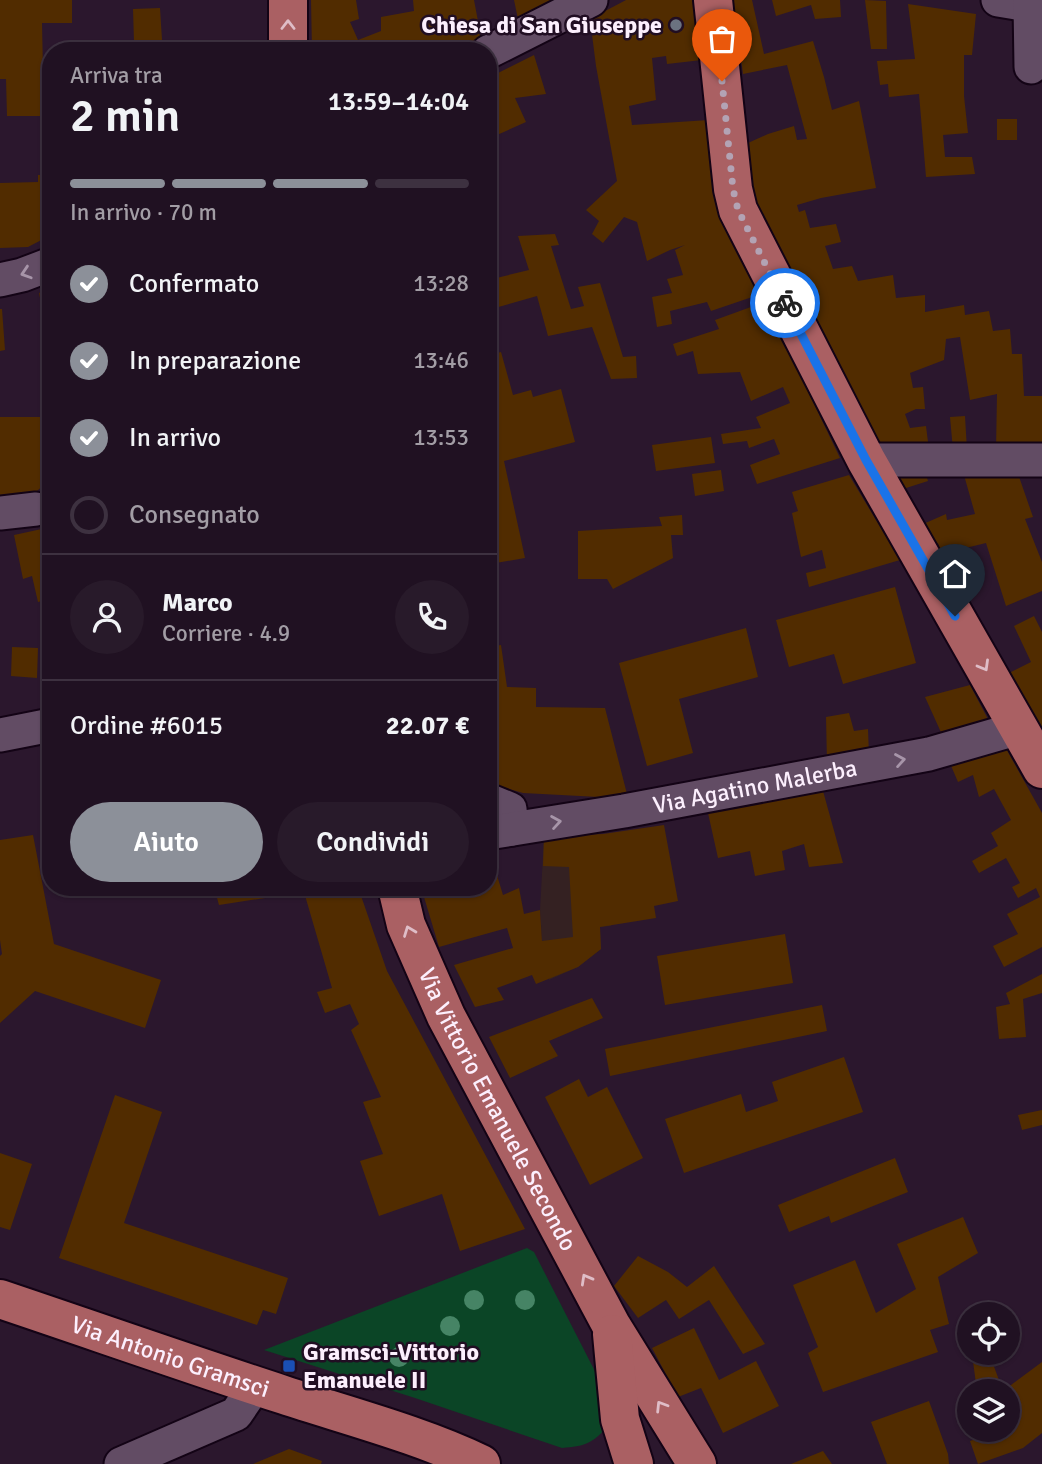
<!DOCTYPE html>
<html lang="it">
<head>
<meta charset="utf-8">
<style>
  :root { --surface:#201122; --page:#281a2a; --text:#f1f3f6; --muted:#a29da5; --line:#3d3140; --accent:#8c9099 }
  body { margin:0; font-family:Signika,sans-serif; background:var(--page); color:var(--text); height:100vh; display:flex; flex-direction:column; font-size:26px; white-space:nowrap }
  * { box-sizing:border-box; margin:0 }
  p { font-size:23px; color:var(--muted) }
  .icon { flex:none; width:38px; height:38px; fill:none; stroke:currentColor; stroke-width:2; stroke-linecap:round; stroke-linejoin:round }
  .map { position:relative; flex:1; overflow:hidden }
  .sheet { position:absolute; left:42px; top:42px; width:455px; height:854px; display:flex; flex-direction:column; background:var(--surface); border-radius:28px; box-shadow:0 2px 5px #0004,0 0 0 2px var(--line) }
  .sheet>* { flex:none }
  .fabs { position:absolute; left:957px; top:1302px; display:grid; gap:14px }
  .fabs a { display:grid; place-items:center; width:63px; height:63px; border-radius:50%; background:var(--surface); box-shadow:0 2px 5px #0004,0 0 0 2px var(--line); font-size:35px }
  .pin { position:absolute; display:grid; place-items:center; width:60px; height:60px; color:#fff; margin:-72px -30px; border-radius:50% 50% 50% 0; rotate:-45deg; box-shadow:0 0 7px #0007 }
  .pin .icon { rotate:45deg }
  .courier { position:absolute; display:grid; place-items:center; width:70px; height:70px; margin:-35px; border:5px solid #1a73e8; border-radius:50%; background:#fff; color:#222; box-shadow:0 2px 9px #0007 }
  .overview em { font-style:normal; font-weight:600 }
  .overview div { display:flex; flex-direction:column-reverse }
  .overview { display:flex; align-items:center; justify-content:space-between; height:119px; padding:0 28px }
  h1 { font-size:46px; font-weight:600; line-height:52px }
  .bar { display:grid; grid-template-columns:repeat(4,1fr); gap:10px 7px; align-content:center; height:84px; padding:0 28px }
  .bar i { height:9px; border-radius:5px; background:var(--line) }
  .bar .selected { background:var(--accent) }
  .bar p { grid-column:span 4 }
  .line { display:flex; align-items:center; gap:18px; padding:0 28px; border-top:2px solid var(--line) }
  .line div { flex:1 }
  .round { display:grid; place-items:center; flex:none; width:74px; height:74px; border-radius:37px; background:var(--page) }
  ol { padding:0 28px; list-style:none }
  li { display:flex; align-items:center; gap:21px; height:77px }
  li p { margin-inline-start:auto }
  li .icon { padding:7px; border-radius:50%; background:var(--accent); color:#fff; stroke-width:4 }
  li:last-child { color:var(--muted) }
  li i { width:38px; height:38px; border:4px solid var(--line); border-radius:50% }
  .primary-button { display:flex; gap:14px; margin-top:auto; padding:14px 28px }
  .primary-button a { flex:1; height:80px; border-radius:42px; background:var(--accent); color:#fff; font-size:28px; font-weight:600; line-height:80px; text-align:center }
  .primary-button a+a { background:var(--page); color:var(--text) }
  .map>svg:first-child { display:block }
</style>
</head>
<body>
<div class="map">
<svg width="1042" height="1464" viewBox="0 0 1042 1464">
  <rect width="100%" height="100%" fill="#2b172d"/>
  <path fill="#342122" d="M603,834l8,92 -11,1 1,22 -23,18 -29,13 1,-39h-8l-2,-31 4,-73z"/>
  <path fill="#0b4526" d="M527,1248l7,4 69,135 5,39c-16,18 -23,20 -46,22l-147,-50 -151,-48z"/>
  <path fill="#512c00" d="M0,0h72v23h-30l2,93h-37l-1,-37h-6z
    M311,0h45l3,19 -9,3 8,18 23,-9v-14l33,-6 -1,-11h61l7,37 -26,14h-143z
    M514,0h42l-38,19z
    M626,0h70l6,60 -35,4 -1,-8 -14,2 4,42 -27,6 3,19 77,-5 9,92 43,82 -50,17 -4,-9 -37,9 2,13 -15,3 -5,-30 20,-4 -5,-14 16,-4 -8,-25 10,-5 -15,5 -23,11 -10,-39 -13,-5 -21,26 -11,-9 7,-13 -13,-11 31,-29 -21,-115 -6,-47z
    M733,0h19l12,54 49,-13 11,36 8,33 27,-9 17,87 -55,10 -24,7 2,7 6,-2 5,18 26,-4 5,18 -16,4 8,23 19,-3 6,15 35,-6 3,23 29,-3v17l39,-7 1,10 24,-4 4,20 17,-2 2,25h10l2,42h18v54h-46l1,-56 -27,6 -10,-63 -14,2 -2,21 -34,13 3,15 10,-1 2,22h-9l-11,5 5,14 16,-2 3,24h-45l-121,-227 -12,-38 -3,-42 20,-9 26,-8 3,14 10,-1 -20,-74 -44,9z
    M772,0h68l1,17 -26,2 -4,-14 -35,11z
    M865,0l21,1 1,48h-16z
    M908,4l68,10 -4,41h-8v41l4,37 -25,2 2,22h27l3,17 -49,3 -7,-83 -30,3 -1,-13 -8,1 -3,-24 38,-2z
    M160,8l2,32 -28,2 -1,-33z
    M534,55l12,39 -31,4 11,24 -38,17v-61z
    M997,119h20v21h-20z
    M38,175h13v60l-23,12 -28,1v-65l38,-1z
    M555,234l4,11 -8,1 20,63 13,-3 -6,-19 22,-4 23,74 13,-1 1,22 -26,1 -19,-52 -44,9 -11,-40 -49,14v-30l41,-10 -11,-34z
    M51,287v48h-4l-8,-42z
    M765,302l75,156 -83,26 -7,-19 30,-11 -6,-15 -25,9 -2,-7 -24,3 -2,-10 40,-6 -5,-11 34,-14 -7,-16 -32,14 -11,-29 -42,2 -5,-23 -16,5 -4,-12 46,-15 -4,-9z
    M0,309h2l3,41 -5,1z
    M501,352l12,43 18,-5 2,7 28,-8 14,53 -71,19 21,97 -29,5 -8,-36v-110l7,-2 -5,-20 -2,1v-41z
    M965,416l2,34h-14l-3,-33z
    M0,417h51v62l-20,17 -31,2z
    M711,437l4,26 -59,8 -4,-26z
    M892,468h32l4,13 -25,8z
    M962,468h54l17,49 -8,2 17,43v29l-36,15 -20,-63 -45,11 -3,-11 -7,2 -10,-20 25,-11 1,6 28,-6z
    M721,470l3,21 -29,5 -3,-22z
    M849,475l51,85 -91,27 -3,-14 20,-5 -4,-18 -21,7 -9,-44 6,-2 -6,-19z
    M682,515l1,20h-12l2,23 -60,31 -6,-10h-29v-48l84,-5 -3,-9z
    M51,527v72l-13,3 -6,-26 -9,3 -9,-44z
    M895,587l21,76 -73,21 -9,-30 -45,13 -13,-47z
    M1034,616l8,16v108l-37,-65 26,-13 -17,-36z
    M746,628l12,49 -79,22 14,54 -46,13 -28,-103z
    M501,645l6,42 29,1v19l69,1 22,86 -28,3 -76,-4 -35,-10v-45l7,1 1,-53h-8v-39z
    M12,647l26,1 -1,30 -26,-2z
    M970,685l20,38 -46,16 -19,-42z
    M849,713l5,18 14,-2 1,26 -42,7 -1,-45z
    M1004,745l38,68v134l-38,20 -11,-21 25,-12 -11,-20 33,-17 -4,-9 -18,10 -6,-11 8,-4 -14,-25 -27,15 -7,-12 26,-15 -7,-13 20,-13 -17,-31 -15,8 -6,-22 -15,7 -9,-21z
    M823,791l20,72 -34,4 -5,-23 -22,7 3,19 -30,6 -5,-25 -32,7 -10,-45z
    M664,825l14,76 -24,5 2,12 -56,9 1,22 -23,18 -42,17 -4,-9 -35,13 7,12 -29,7 -21,-42 59,-17 -6,-20 -68,19 -18,-60h67l1,-38 14,46 16,-7 5,26 16,-4 2,31 31,-4 -4,-70 -26,-1 1,-29 59,-3z
    M33,835l21,109 107,36 -16,48 -110,-37 -35,32v-67l2,-2 -2,-14v-100z
    M214,887h144l29,84 138,258 -65,22 -18,-57 -63,22 -19,-55 23,-7 -20,-52 18,-5 -30,-67 8,-6 -9,-20 -25,9 -8,-21 15,-4 -28,-96 -85,13z
    M785,934l8,49 -128,22 -8,-49z
    M1042,974v19l-19,6 3,38 -27,2 -3,-32 14,-3 -4,-11z
    M592,998l11,20 -54,23 9,15 -48,22 -21,-41z
    M822,1005l5,26 -217,45 -5,-27z
    M844,1057l19,55 -179,61 -19,-54 76,-25 5,18 32,-11 -6,-19z
    M579,1079l9,18 19,-10 36,71 -53,27 -45,-88z
    M115,1095l47,17 -38,111 164,55 -12,36 -13,-4 -6,15 -198,-67z
    M1042,1110v15l-20,5 -4,-15z
    M0,1153l32,11 -22,66 -10,-3z
    M895,1158l13,34 -77,31 -2,-7 -40,16 -11,-27z
    M963,1217l15,36 -40,24 11,47 -19,6 8,22 -115,40 -15,-39 10,-6 -25,-62 62,-25 21,53 40,-24 -19,-45z
    M638,1256l30,16 19,15 27,-21 51,78 -22,10 -34,-54 -30,19 -13,-19 -28,18 -24,-32z
    M694,1328l25,52 37,-19 23,45 -56,27 -22,-45 -23,9 -26,-49z
    M976,1353h13l14,38 39,-29v71l-19,15 -45,16 -8,-23 6,-2 -3,-9h35v-39h-31l-5,-37z
    M929,1401l19,53 1,10h-62l-16,-42z
    M289,1449l33,12 -1,3h-68z
    M823,1451l9,13h-41z"/>
  <g fill="none" stroke-linecap="round" stroke-linejoin="round">
    <g stroke="#130315" stroke-width="37">
      <g id="minor">
        <path d="M998,0l44,7"/>
        <path d="M1030,4l1,63"/>
        <path d="M488,52l103,-52"/>
        <path d="M0,280l22,-5 29,-11"/>
        <path d="M866,460h176"/>
        <path d="M0,513l36,-4"/>
        <path d="M0,735l51,-10"/>
        <path d="M488,800l22,9 2,20"/>
        <path id="s1" d="M488,833l136,-22 305,-57 90,-26"/>
        <path d="M121,1464l115,-50 19,-28"/>
      </g>
    </g>
    <g stroke="#130315" stroke-width="42">
      <g id="major">
        <path d="M713,0l20,189 5,21 128,250 176,309"/>
        <path d="M288,51v-51"/>
        <path id="s2" d="M397,887l9,38 40,91 165,309 86,139"/>
        <path id="s3" d="M0,1299c95,32 189,65 284,96 64,21 137,40 197,69"/>
        <path d="M612,1334l8,85 14,45"/>
      </g>
    </g>
    <use href="#minor" stroke="#624c64" stroke-width="33"/>
    <use href="#major" stroke="#aa6063" stroke-width="38"/>
  </g>
  <g fill="#468465">
    <circle cx="474" cy="1300" r="10"/>
    <circle cx="525" cy="1300" r="10"/>
    <circle cx="450" cy="1326" r="10"/>
    <circle cx="399" cy="1357" r="10"/>
  </g>
  <defs><path id="oneway-chevron" d="M-2-3.5L2.5 0L-2 3.5" fill="none" stroke-width="1.6" stroke-linecap="round" stroke-linejoin="round" transform="scale(1.75)"/></defs>
  <g stroke="#dfbdc7">
    <use href="#oneway-chevron" transform="translate(288 25) rotate(-90)"/>
    <use href="#oneway-chevron" transform="translate(984 666) rotate(60)"/>
    <use href="#oneway-chevron" transform="translate(409 931) rotate(-111)"/>
    <use href="#oneway-chevron" transform="translate(586 1279) rotate(-119)"/>
    <use href="#oneway-chevron" transform="translate(661 1406) rotate(-122)"/>
  </g>
  <g stroke="#a795a9">
    <use href="#oneway-chevron" transform="translate(26 273) rotate(162)"/>
    <use href="#oneway-chevron" transform="translate(900 760) rotate(-10)"/>
    <use href="#oneway-chevron" transform="translate(556 822) rotate(-9)"/>
  </g>
  <g fill="none" stroke-linecap="round" stroke-linejoin="round">
    <path stroke="#b3a3b4" stroke-width="7" stroke-dasharray="0 12.6" d="M722,81l11,108 5,21 47,93"/>
    <path stroke="#1a73e8" stroke-width="9" d="M785,303l81,157 89,156"/>
  </g>
  <circle fill="#6b7280" stroke="#210e23" stroke-width="2.5" cx="676" cy="25" r="7"/>
  <rect fill="#1a4fb4" stroke="#210e23" stroke-width="2.5" x="282" y="1359" width="14" height="14" rx="3.5"/>
  <g text-anchor="middle" dominant-baseline="central" stroke-width="5" stroke-linejoin="round" paint-order="stroke">
    <g font-size="24" font-weight="bold" fill="#fceffd" stroke="#210e23" text-anchor="end">
      <text x="662" y="25">Chiesa di San Giuseppe</text>
      <text x="303" y="1352" text-anchor="start">Gramsci-Vittorio<tspan x="303" dy="28">Emanuele II</tspan></text>
    </g>
    <g font-size="24" fill="#fceffd" stroke="#210e23">
      <text stroke="none"><textPath href="#s1" startOffset="271">Via Agatino Malerba</textPath></text>
      <text stroke="none"><textPath href="#s2" startOffset="245">Via Vittorio Emanuele Secondo</textPath></text>
      <text stroke="none"><textPath href="#s3" startOffset="180">Via Antonio Gramsci</textPath></text>
    </g>
  </g>
</svg>
<div class="fabs">
<a><svg class="icon" aria-label="locate" viewBox="0 0 24 24"><circle cx="12" cy="12" r="6"/><path d="M12 2v4M12 18v4M2 12h4M18 12h4"/></svg></a>
<a><svg class="icon" aria-label="layers" viewBox="0 0 24 24"><path d="M12 4l9 5-9 5-9-5zM3 14l9 5 9-5"/></svg></a>
</div>
<div class="pin" style="left:722px;top:81px;background:#ea580c"><svg class="icon" aria-label="bag" viewBox="0 0 24 24"><path d="M5 8h14l-1 12H6zM9 8a3 3 0 0 1 6 0"/></svg></div>
<div class="pin" style="left:955px;top:616px;background:#1f2937"><svg class="icon" aria-label="home" viewBox="0 0 24 24"><path d="M3 11l9-7 9 7M6 9v11h12V9"/></svg></div>
<div class="courier" style="left:785px;top:303px"><svg class="icon" aria-label="bike" viewBox="0 0 24 24"><circle cx="6" cy="16" r="4"/><circle cx="18" cy="16" r="4"/><path d="M6 16l4-8h5l3 8M10 8l3 8H6M13 5h3"/></svg></div>
<section class="sheet">
<div class="overview"><div><h1>2 min</h1><p>Arriva tra</p></div><em>13:59–14:04</em></div>
<div class="bar"><i class="selected"></i><i class="selected"></i><i class="selected"></i><i></i><p>In arrivo · 70 m</p></div>
<ol>
<li><svg class="icon" aria-label="check" viewBox="0 0 24 24"><path d="M5 12l5 5 9-10"/></svg>Confermato<p>13:28</p></li>
<li><svg class="icon" aria-label="check" viewBox="0 0 24 24"><path d="M5 12l5 5 9-10"/></svg>In preparazione<p>13:46</p></li>
<li><svg class="icon" aria-label="check" viewBox="0 0 24 24"><path d="M5 12l5 5 9-10"/></svg>In arrivo<p>13:53</p></li>
<li><i></i>Consegnato</li>
</ol>
<div class="line" style="height:126px"><a class="round"><svg class="icon" aria-label="person" viewBox="0 0 24 24"><circle cx="12" cy="8" r="4"/><path d="M4 21q1-7 8-7t8 7"/></svg></a><div><b>Marco</b><p>Corriere · 4.9</p></div><a class="round"><svg class="icon" aria-label="phone" viewBox="0 0 24 24"><path d="M5 4h4l2 5-3 2q2 4 5 5l2-3 5 2v4C11 20 4 13 5 4z"/></svg></a></div>
<div class="line" style="height:91px"><div>Ordine #6015</div><b>22.07 €</b></div>
<div class="primary-button"><a>Aiuto</a><a>Condividi</a></div>
</section>
</div>
</body>
</html>
